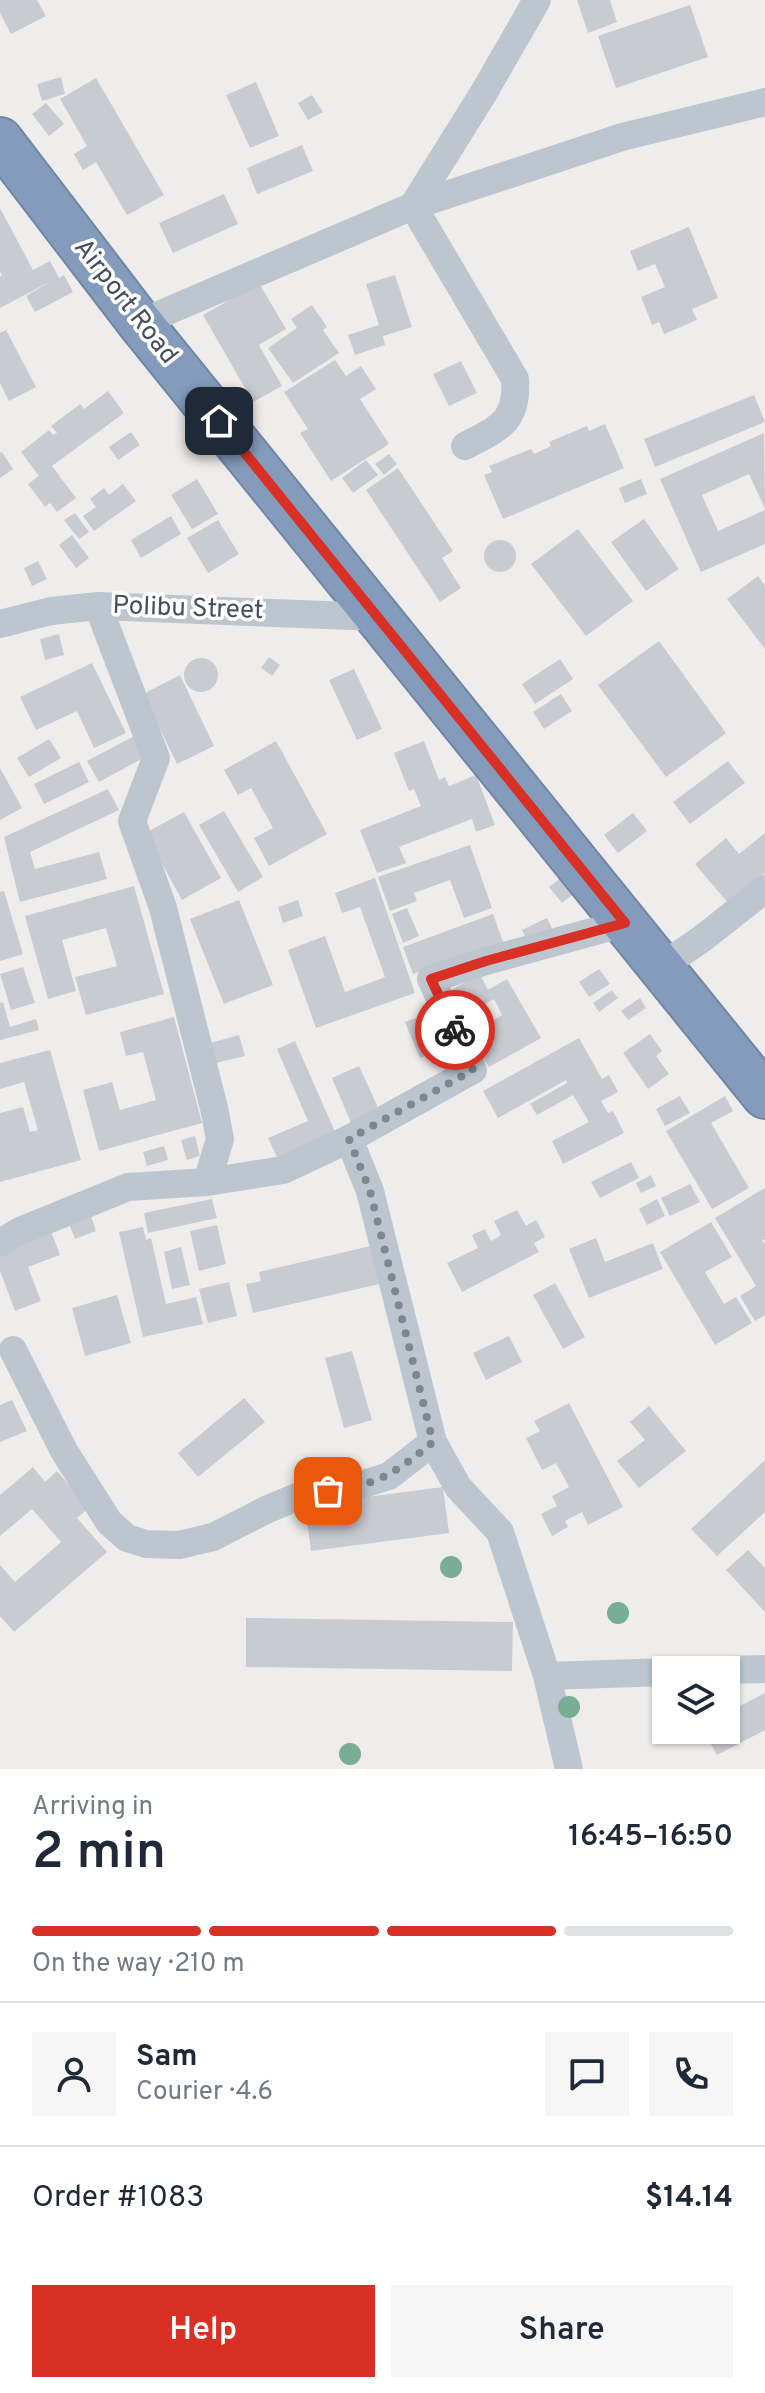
<!DOCTYPE html>
<html lang="en">
<head>
<meta charset="utf-8">
<style>
  :root { --surface:#fff; --page:#f6f6f7; --text:#1f2937; --muted:#747a83; --line:#e0e1e3; --accent:#d93025 }
  body { margin:0; font-family:Overpass,sans-serif; background:var(--page); color:var(--text); height:100vh; display:flex; flex-direction:column; font-size:30px; white-space:nowrap }
  * { box-sizing:border-box; margin:0 }
  p { font-size:26px; color:var(--muted) }
  .icon { flex:none; width:44px; height:44px; fill:none; stroke:currentColor; stroke-width:2; stroke-linecap:round; stroke-linejoin:round }
  .map { position:relative; height:1769px; overflow:hidden }
  .sheet { display:flex; flex-direction:column; background:var(--surface); flex:1 }
  .sheet>* { flex:none }
  .controls { position:absolute; left:652px; top:1656px; display:grid; gap:16px }
  .controls a { display:grid; place-items:center; width:88px; height:88px; border-radius:0px; background:var(--surface); box-shadow:0 2px 6px #0004; font-size:40px }
  .pin { position:absolute; display:grid; place-items:center; width:68px; height:68px; color:#fff; margin:-34px; border-radius:16px; box-shadow:0 4px 12px #0006 }
  .courier { position:absolute; display:grid; place-items:center; width:80px; height:80px; margin:-40px; border:6px solid #d93025; border-radius:50%; background:#fff; color:#222; box-shadow:0 2px 10px #0007 }
  .head em { font-style:normal; font-weight:600 }
  .head div { display:flex; flex-direction:column-reverse }
  .head { display:flex; align-items:center; justify-content:space-between; height:136px; padding:0 32px }
  h1 { font-size:52px; font-weight:600; line-height:60px }
  .bar { display:grid; grid-template-columns:repeat(4,1fr); gap:12px 8px; align-content:center; height:96px; padding:0 32px }
  .bar i { height:10px; border-radius:6px; background:var(--line) }
  .bar .selected { background:var(--accent) }
  .bar p { grid-column:span 4 }
  .line { display:flex; align-items:center; gap:20px; padding:0 32px; border-top:2px solid var(--line) }
  .line div { flex:1 }
  .round { display:grid; place-items:center; flex:none; width:84px; height:84px; border-radius:0px; background:var(--page) }
  .button { display:flex; gap:16px; margin-top:auto; padding:16px 32px }
  .button a { flex:1; height:92px; border-radius:0px; background:var(--accent); color:#fff; font-size:32px; font-weight:600; line-height:92px; text-align:center }
  .button a+a { background:var(--page); color:var(--text) }
  .map>svg:first-child { display:block }
</style>
</head>
<body>
<div class="map">
<svg width="765" height="1769" viewBox="0 0 765 1769">
  <rect width="100%" height="100%" fill="#efedec"/>
  <path fill="#c9cbd2" fill-rule="evenodd" d="M0,0h37l9,16 -35,18 -11,-21z
    M577,0h33l7,22 -29,11z
    M690,5l18,52 -92,31 -18,-52z
    M61,77l4,17 -23,7 -5,-17z
    M96,78l68,117 -37,20 -31,-53 -13,8 -9,-16 13,-8 -27,-47z
    M256,82l23,54 -29,12 -24,-53z
    M312,95l11,17 -15,8 -10,-17z
    M46,103l18,21 -15,12 -17,-22z
    M302,145l11,26 -56,23 -10,-26z
    M224,194l14,30 -65,29 -14,-30z
    M0,208l33,62 17,-9 9,17 5,-3 9,17 -38,20 -9,-16 25,-15 -51,27v-31l2,-2 -2,-3z
    M689,227l29,71 -26,11 5,11 -33,14 -5,-12 -7,3 -11,-28 24,-10 -10,-23 -17,7 -8,-20z
    M395,275l17,52 -29,9 2,9 -30,10 -7,-20 31,-10 -13,-41z
    M259,283l27,46 -27,16 23,41 -29,16 -50,-87z
    M312,305l15,22 -4,3 16,23 -46,30 -25,-35 29,-20 -6,-9z
    M6,330l30,57 -27,14 -9,-18v-50z
    M335,360l11,16 15,-10 15,23 -16,10 29,45 -58,37 -31,-48 8,-4 -24,-37z
    M461,361l16,32 -28,13 -16,-32z
    M108,391l16,22 -72,53 24,32 -19,14 -7,-9 -5,4 -17,-23 11,-8 -18,-24 28,-22 4,5 4,-2 -6,-7 29,-22 4,5z
    M754,395l11,27 -110,45 -11,-28z
    M605,424l19,44 -121,51 -19,-44 8,-3 -3,-6 42,-17 3,5 17,-8 -2,-4 38,-16 2,5z
    M131,432l9,13 -22,15 -9,-13z
    M764,433l1,76 -16,-35 -47,21 16,36 47,-21v34l-64,28 -41,-93z
    M2,452l11,17 -13,9v-25z
    M389,454l8,10 -13,11 -9,-11z
    M366,460l12,15 -25,18 -11,-15z
    M398,468l55,83 -11,7 19,30 -21,14 -74,-112z
    M197,479l21,35 -26,15 -21,-34z
    M641,479l6,15 -22,9 -6,-15z
    M123,484l13,17 -42,30 -11,-15 13,-9 -6,-8 14,-11 5,7z
    M75,513l14,19 -10,7 -15,-19z
    M171,516l10,18 -40,24 -10,-18z
    M644,519l35,50 -33,22 -35,-49z
    M218,520l21,34 -31,19 -21,-35z
    M578,529l55,72 -47,35 -55,-72z
    M72,535l17,23 -13,10 -17,-23z
    M484 556a16 16 0 1 1 32 0a16 16 0 1 1-32 0Z
    M38,561l9,18 -15,7 -8,-18z
    M758,576l7,10v63l-38,-50z
    M59,634l5,21 -19,5 -5,-21z
    M659,641l67,92 -60,44 -68,-92z
    M269,657l11,8 -8,11 -11,-8z
    M184 675a17 17 0 1 1 34 0a17 17 0 1 1-34 0Z
    M560,659l13,20 -38,25 -13,-20z
    M92,663l34,70 -32,15 -17,-37 -41,19 -16,-33z
    M354,669l28,60 -25,11 -28,-60z
    M180,675l34,71 -37,18 -34,-70z
    M561,694l11,17 -28,18 -11,-17z
    M136,735l11,21 -48,26 -12,-21z
    M49,739l12,19 -32,19 -12,-19z
    M276,741l51,93 -58,32 -15,-28 19,-10 -22,-40 -13,7 -14,-25z
    M424,741l15,39 6,-3 4,9 27,-11 19,50 -19,7 -4,-13 -73,28 7,16 -29,10 -17,-43 61,-24 -7,-17 -5,2 -15,-38z
    M728,761l17,22 -55,41 -17,-22z
    M79,762l10,20 -45,22 -10,-20z
    M0,768l22,40 -22,12z
    M108,789l11,21 -89,42 5,17 64,-17 8,27 -87,23 -16,-65z
    M224,811l39,66 -25,15 -39,-67z
    M184,812l37,66 -39,22 -37,-67z
    M633,813l14,18 -29,22 -14,-18z
    M765,833v40l-37,30 -33,-39 31,-26 13,16z
    M470,845l22,63 -28,10 -14,-38 -36,13 3,8 -27,10 -12,-34z
    M562,877l13,16 -13,10 -13,-16z
    M375,878l40,115 -99,35 -28,-78 37,-14 20,56 40,-15 -25,-70 -18,6 -7,-20z
    M134,886l30,108 -78,21 -11,-38 42,-11 -11,-38 -44,12 14,51 -28,8 -23,-83z
    M4,891l19,63 -23,7v-69z
    M239,900l34,85 -49,19 -34,-85z
    M298,900l5,16 -20,7 -5,-16z
    M407,908l12,28 -16,7 -11,-29z
    M493,914l10,28 -90,32 -10,-27z
    M547,918l8,17 -25,12 -8,-17z
    M23,967l12,36 -24,7 -11,-36z
    M599,969l11,15 -21,13 -10,-15z
    M480,974l8,16 19,-11 34,59 -52,29 -43,-74zM494,999l8,16 -18,11 -10,-16z
    M612,990l6,8 -19,14 -6,-9z
    M640,998l6,10 -18,12 -7,-9z
    M3,1002l7,25 26,-8 3,11 -39,10v-37z
    M428,1013l15,36 -23,9 -15,-36z
    M174,1017l28,106 -103,28 -16,-61 29,-8 8,28 36,-10 -13,-48 -17,4 -6,-24z
    M650,1034l12,17 -6,5 13,18 -21,15 -25,-36z
    M239,1035l6,21 -29,7 -6,-20z
    M579,1038l23,41 7,-4 9,17 -17,9 7,12 5,-2 11,22 -61,31 -11,-23 37,-19 -16,-27 -36,20 -7,-11 37,-21 -1,-3 -68,38 -15,-27z
    M295,1041l41,93 -58,25 -10,-21 40,-17 -31,-72z
    M50,1050l31,110 -81,22v-69l23,-6 7,25 8,-2 -14,-48 -24,7v-26z
    M359,1066l21,46 -28,13 -20,-47z
    M680,1096l10,17 -25,13 -9,-17z
    M725,1096l8,15 -22,12 38,65 -37,21 -46,-78z
    M195,1136l5,20 -13,4 -6,-20z
    M164,1146l4,14 -21,6 -4,-14z
    M631,1162l8,16 -39,20 -9,-16z
    M651,1175l5,11 -15,7 -5,-10z
    M690,1184l10,18 -30,14 -9,-18z
    M765,1188v51l-3,1 3,4v71l-10,6 -15,-25 16,-10 -41,-68z
    M212,1199l5,19 -69,15 -4,-20z
    M657,1199l8,17 -18,9 -8,-16z
    M517,1210l9,16 10,-6 9,17 -11,6 5,9 -77,40 -15,-29 31,-15 -6,-13 13,-6 6,12 10,-6 -7,-14z
    M90,1213l6,18 -21,8 -7,-18z
    M711,1222l21,35 -27,15 19,32 12,-7 16,26 -37,22 -55,-93z
    M217,1225l9,39 -27,7 -9,-40z
    M143,1227l3,13 5,-2 15,66 30,-7 7,27 -60,13 -24,-105z
    M51,1231l9,24 -32,12 13,34 -26,10 -15,-40v-22z
    M596,1238l9,24 48,-19 10,26 -74,29 -20,-49z
    M375,1245l9,38 -131,30 -7,-29 15,-3 -2,-9z
    M181,1247l9,38 -18,4 -8,-37z
    M229,1282l8,34 -29,7 -9,-34z
    M555,1283l30,54 -22,12 -30,-54z
    M117,1295l14,48 -46,13 -13,-48z
    M509,1336l13,26 -36,18 -13,-27z
    M352,1351l20,69 -28,8 -19,-70z
    M244,1398l21,24 -67,55 -20,-24z
    M12,1400l15,31 -27,11v-37z
    M569,1403l54,104 -35,18 -6,-13 -17,9 3,6 -16,9 -11,-22 16,-8 -5,-10 17,-9 -13,-24 -14,7 -16,-32 14,-7 -6,-10z
    M649,1406l37,45 -47,37 -22,-27 28,-21 -15,-18z
    M765,1460v52l-48,44 -26,-27z
    M33,1467l12,15 12,-11 32,37 -12,10 30,34 -93,80 -14,-16v-51l15,17 46,-40 -29,-33 -32,27v-41z
    M443,1487l6,46 -138,18 -6,-46z
    M748,1550l17,18v44l-39,-42z
    M246,1618l267,4 -1,49 -266,-4z
    M765,1693v37l-48,25 -14,-25h23v-17z"/>
  <g fill="none" stroke-linecap="round" stroke-linejoin="round">
    <g stroke="#7086a7" stroke-width="48">
      <path id="highway" d="M0,140l140,183 625,773"/>
    </g>
    <path stroke="#bdc6cf" stroke-width="28" d="M140,323l273,-117 209,-69 143,-35
      M465,446c34,-18 53,-24 50,-67l-102,-173 70,-112 54,-94
      M98,606l58,152 -24,63 31,87 51,200 6,31 -13,43
      M0,624l51,-13 47,-5 279,11
      M661,967l42,-29 62,-49
      M349,1139l21,52 63,251 25,45 42,45 47,144 22,93
      M0,1243l20,-12 108,-44 79,-5 76,-12 66,-31 124,-69 -42,-91 55,-18 139,-38
      M13,1350l51,101 45,71 18,16 19,6 33,1 34,-8 55,-28 41,-17 39,-3 41,-13 44,-34
      M726,1670l39,-1
      M547,1676l119,-4"/>
    <use href="#highway" stroke="#849bbb" stroke-width="44"/>
  </g>
  <g fill="#79ad96">
    <circle cx="451" cy="1567" r="11"/>
    <circle cx="618" cy="1613" r="11"/>
    <circle cx="569" cy="1707" r="11"/>
    <circle cx="350" cy="1754" r="11"/>
  </g>
  <g fill="none" stroke-linecap="round" stroke-linejoin="round">
    <path stroke="#80868d" stroke-width="8" stroke-dasharray="0 14.4" d="M328,1491c46,-4 71,-20 105,-49l-63,-251 -21,-52 124,-69 -18,-40"/>
    <path stroke="#d93025" stroke-width="10" d="M219,421l406,502 -139,38 -55,18 24,51"/>
  </g>
  <g text-anchor="middle" dominant-baseline="central" stroke-width="7" stroke-linejoin="round" paint-order="stroke">
    <g font-size="26" fill="#454e5a" stroke="#fff">
      <text transform="translate(125 302) rotate(52)">Airport Road</text>
      <text transform="translate(188 609) rotate(2)">Polibu Street</text>
    </g>
  </g>
</svg>
<div class="controls">
<a><svg class="icon" aria-label="layers" viewBox="0 0 24 24"><path d="M12 4l9 5-9 5-9-5zM3 14l9 5 9-5"/></svg></a>
</div>
<div class="pin" style="left:328px;top:1491px;background:#ea580c"><svg class="icon" aria-label="bag" viewBox="0 0 24 24"><path d="M5 8h14l-1 12H6zM9 8a3 3 0 0 1 6 0"/></svg></div>
<div class="pin" style="left:219px;top:421px;background:#1f2937"><svg class="icon" aria-label="home" viewBox="0 0 24 24"><path d="M3 11l9-7 9 7M6 9v11h12V9"/></svg></div>
<div class="courier" style="left:455px;top:1030px"><svg class="icon" aria-label="bike" viewBox="0 0 24 24"><circle cx="6" cy="16" r="4"/><circle cx="18" cy="16" r="4"/><path d="M6 16l4-8h5l3 8M10 8l3 8H6M13 5h3"/></svg></div>
</div>
<section class="sheet">
<div class="head"><div><h1>2 min</h1><p>Arriving in</p></div><em>16:45–16:50</em></div>
<div class="bar"><i class="selected"></i><i class="selected"></i><i class="selected"></i><i></i><p>On the way · 210 m</p></div>
<div class="line" style="height:144px"><a class="round"><svg class="icon" aria-label="person" viewBox="0 0 24 24"><circle cx="12" cy="8" r="4"/><path d="M4 21q1-7 8-7t8 7"/></svg></a><div><b>Sam</b><p>Courier · 4.6</p></div><a class="round"><svg class="icon" aria-label="chat" viewBox="0 0 24 24"><path d="M4 5h16v11H9l-5 4z"/></svg></a><a class="round"><svg class="icon" aria-label="phone" viewBox="0 0 24 24"><path d="M5 4h4l2 5-3 2q2 4 5 5l2-3 5 2v4C11 20 4 13 5 4z"/></svg></a></div>
<div class="line" style="height:104px"><div>Order #1083</div><b>$14.14</b></div>
<div class="button"><a>Help</a><a>Share</a></div>
</section>
</body>
</html>
